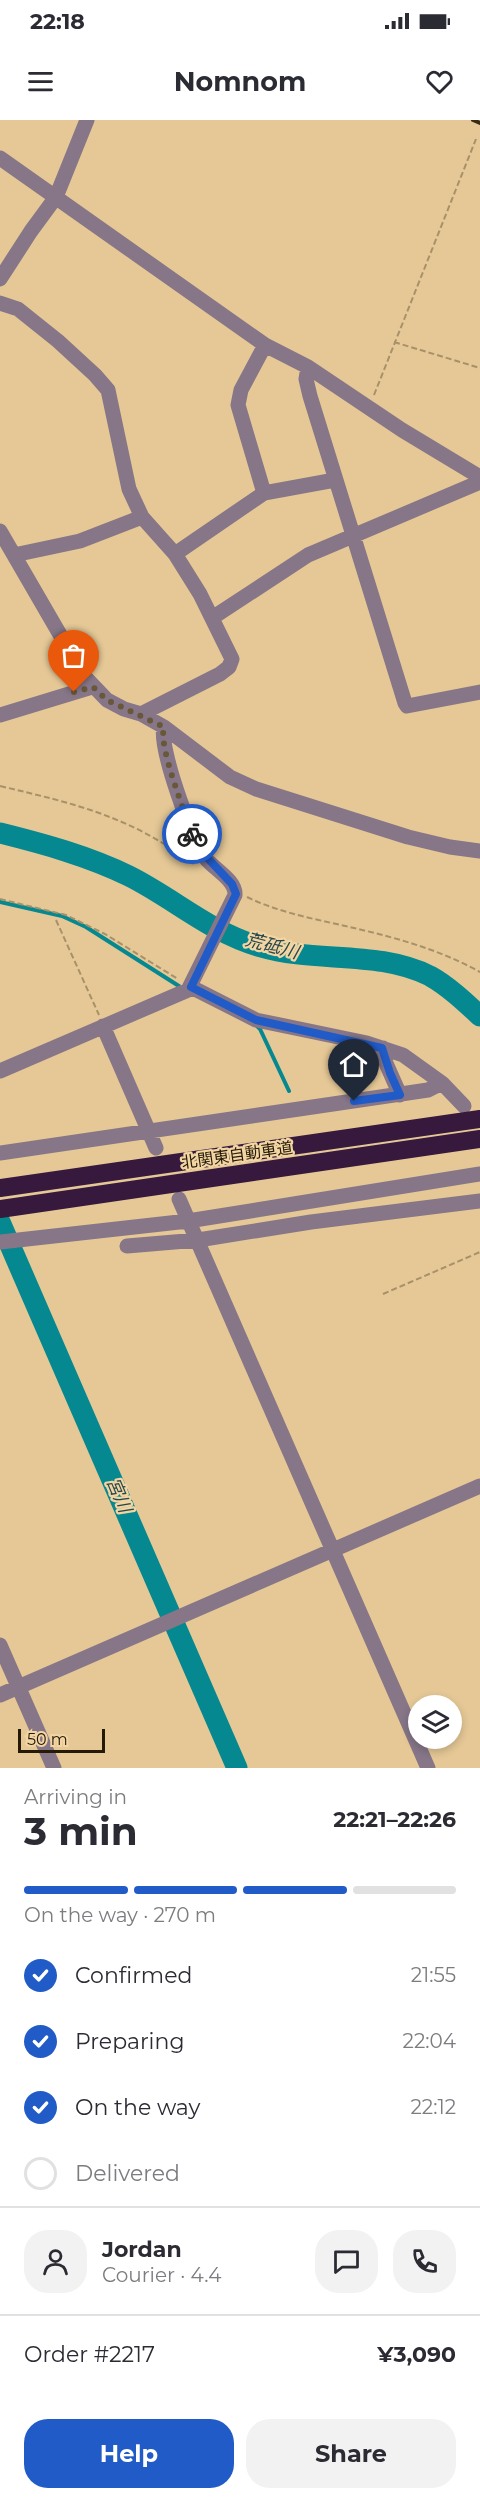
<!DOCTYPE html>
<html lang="en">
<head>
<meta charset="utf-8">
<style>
  :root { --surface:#fff; --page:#f2f2f3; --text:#2b2b33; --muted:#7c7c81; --line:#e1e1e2; --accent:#205bc7 }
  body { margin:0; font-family:Montserrat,"Noto Sans JP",sans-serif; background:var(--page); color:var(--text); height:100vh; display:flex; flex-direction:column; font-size:22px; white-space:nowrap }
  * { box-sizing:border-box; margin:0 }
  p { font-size:20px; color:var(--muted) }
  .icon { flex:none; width:33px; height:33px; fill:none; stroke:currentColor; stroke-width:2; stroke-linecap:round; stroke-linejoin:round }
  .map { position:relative; height:1648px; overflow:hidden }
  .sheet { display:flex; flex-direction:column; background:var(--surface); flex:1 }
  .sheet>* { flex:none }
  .buttons { position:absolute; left:408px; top:1575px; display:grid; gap:12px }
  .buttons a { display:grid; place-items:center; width:54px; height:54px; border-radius:50%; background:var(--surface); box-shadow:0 3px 9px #0003; font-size:30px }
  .scale { position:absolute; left:18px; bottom:15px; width:87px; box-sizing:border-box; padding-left:6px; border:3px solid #241a06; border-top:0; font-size:16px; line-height:21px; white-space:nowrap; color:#241a06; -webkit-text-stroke:4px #f2d5a3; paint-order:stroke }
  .pin { position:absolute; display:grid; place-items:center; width:51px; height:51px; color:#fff; margin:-62px -26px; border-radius:50% 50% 50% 0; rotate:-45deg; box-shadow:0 0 6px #0007 }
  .pin .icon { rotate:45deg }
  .courier { position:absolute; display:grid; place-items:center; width:60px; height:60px; margin:-30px; border:4px solid #205bc7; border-radius:50%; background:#fff; color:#222; box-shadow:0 2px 8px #0007 }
  .overview em { font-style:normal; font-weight:700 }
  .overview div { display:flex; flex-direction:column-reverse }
  .overview { display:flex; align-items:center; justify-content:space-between; height:102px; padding:0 24px }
  h1 { font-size:39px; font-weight:700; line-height:45px }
  .bar { display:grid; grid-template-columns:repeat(4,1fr); gap:9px 6px; align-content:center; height:72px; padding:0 24px }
  .bar i { height:8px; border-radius:4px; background:var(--line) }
  .bar .on { background:var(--accent) }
  .bar p { grid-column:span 4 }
  .line { display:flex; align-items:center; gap:15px; padding:0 24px; border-top:2px solid var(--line) }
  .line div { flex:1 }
  .round { display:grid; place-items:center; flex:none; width:63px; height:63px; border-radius:24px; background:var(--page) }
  ol { padding:0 24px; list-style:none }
  li { display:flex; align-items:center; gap:18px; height:66px }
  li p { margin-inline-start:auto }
  li .icon { padding:6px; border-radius:50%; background:var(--accent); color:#fff; stroke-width:4 }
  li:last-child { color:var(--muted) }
  li i { width:33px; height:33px; border:3px solid var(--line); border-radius:50% }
  .action { display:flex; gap:12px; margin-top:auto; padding:12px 24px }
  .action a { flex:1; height:69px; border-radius:24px; background:var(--accent); color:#fff; font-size:24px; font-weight:700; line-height:69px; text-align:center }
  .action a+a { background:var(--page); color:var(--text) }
  .status { display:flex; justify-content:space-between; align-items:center; height:42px; padding:0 30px; background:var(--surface); direction:ltr }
  .status svg { height:16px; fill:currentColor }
  header { display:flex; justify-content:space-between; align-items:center; height:78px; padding:0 24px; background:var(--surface); font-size:27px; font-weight:700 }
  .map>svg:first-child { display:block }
</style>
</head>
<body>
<div class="status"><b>22:18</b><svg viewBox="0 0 49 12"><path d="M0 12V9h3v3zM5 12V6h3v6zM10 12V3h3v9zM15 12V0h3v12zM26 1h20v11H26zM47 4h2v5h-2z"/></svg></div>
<header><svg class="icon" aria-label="menu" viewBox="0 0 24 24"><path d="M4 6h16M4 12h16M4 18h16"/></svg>Nomnom<svg class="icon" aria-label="heart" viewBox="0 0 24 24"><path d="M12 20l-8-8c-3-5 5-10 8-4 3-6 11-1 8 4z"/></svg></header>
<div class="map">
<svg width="480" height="1648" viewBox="0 0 480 1648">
  <rect width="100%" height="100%" fill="#e5c896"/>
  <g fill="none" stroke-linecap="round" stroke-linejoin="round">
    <path stroke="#05888f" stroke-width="4" d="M0,782l62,14 24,11 96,61
      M256,905l4,4 29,62"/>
    <path stroke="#05888f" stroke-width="21" d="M0,713c44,11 88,23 129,43 46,23 80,56 132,71 54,16 118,3 169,29 18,10 35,26 50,40
      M0,1102l237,546"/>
    <path stroke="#a89169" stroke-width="2" stroke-dasharray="6 3" stroke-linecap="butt" d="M394,222l86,26
      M374,275l102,-256
      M0,666c76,18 129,30 194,78
      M247,777c35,17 74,23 111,32 43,10 84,22 122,43
      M0,779l66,16 39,19 73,45
      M56,800l43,95
      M383,1174l97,-42"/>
    <path stroke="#867688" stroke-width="15" d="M0,38l265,187 43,22 94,63 78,47
      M0,159l31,-48 25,-34 31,-77
      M0,183l18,6 40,32 37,34 13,15 21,99 13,28 33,37 25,40 32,65 -3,8 -9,7 -79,40
      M308,247l-2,12 4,17 95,307 2,3 73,-14
      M264,373l71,-13
      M0,411l84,145 23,24 17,9 17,5 23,13 66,50 26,12 152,48 42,10 30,4
      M175,434l89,-61 -26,-88 3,-15 24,-45
      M14,435l66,-14 62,-24
      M212,498l96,-63 172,-73
      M0,595l92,-28
      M191,867l65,33 111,23 36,12 39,28 22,23
      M103,906l53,122
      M383,928l2,13 15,34
      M0,951l188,-81 47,-95c1,-14 -19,-25 -28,-35 -14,-17 -49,-114 -43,-133
      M0,1033l428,-63 14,-7
      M179,1079l249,569
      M0,1122l188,-21 292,-47
      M127,1126l71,-6 113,-18 169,-21
      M0,1525l54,123
      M0,1575l480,-209"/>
    <path stroke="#36193c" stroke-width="18" d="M0,1068l480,-69
      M0,1089l480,-70"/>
    <path stroke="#382c15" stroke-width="4" d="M473,0l7,3"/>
  </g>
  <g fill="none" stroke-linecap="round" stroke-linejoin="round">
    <path stroke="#685738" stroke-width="6" stroke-dasharray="0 10.8" d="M74,572l19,-5 14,13 57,27c-6,19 21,85 28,107"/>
    <path stroke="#205bc7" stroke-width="8" d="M192,714l7,15 33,35 4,10 -45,93 65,33 126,28 8,25 10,22 -46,6"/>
  </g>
  <g text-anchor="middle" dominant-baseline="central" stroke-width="4.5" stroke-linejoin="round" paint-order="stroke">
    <g font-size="16" fill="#241a06" stroke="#f2d5a3">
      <text transform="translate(237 1035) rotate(-8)">北関東自動車道</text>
    </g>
    <g font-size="18" font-style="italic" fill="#29494c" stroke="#f2d5a3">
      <text transform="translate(272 826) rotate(15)">荒砥川</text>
      <text transform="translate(119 1375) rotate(67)">宮川</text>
    </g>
  </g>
</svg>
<div class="buttons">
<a><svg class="icon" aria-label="layers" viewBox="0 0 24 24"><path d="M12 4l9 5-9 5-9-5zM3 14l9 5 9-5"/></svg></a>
</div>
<div class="scale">50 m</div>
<div class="pin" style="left:74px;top:572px;background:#ea580c"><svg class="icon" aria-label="bag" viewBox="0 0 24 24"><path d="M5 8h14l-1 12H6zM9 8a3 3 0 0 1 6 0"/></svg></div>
<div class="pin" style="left:354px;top:981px;background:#1f2937"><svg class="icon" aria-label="home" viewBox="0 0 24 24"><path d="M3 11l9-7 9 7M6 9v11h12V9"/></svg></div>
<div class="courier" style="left:192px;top:714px"><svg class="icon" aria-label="bike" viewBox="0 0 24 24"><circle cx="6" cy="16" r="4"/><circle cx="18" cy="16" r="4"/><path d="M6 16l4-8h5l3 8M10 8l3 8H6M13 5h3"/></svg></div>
</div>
<section class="sheet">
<div class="overview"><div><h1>3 min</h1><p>Arriving in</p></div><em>22:21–22:26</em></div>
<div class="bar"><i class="on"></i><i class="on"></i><i class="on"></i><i></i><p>On the way · 270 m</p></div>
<ol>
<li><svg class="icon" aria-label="check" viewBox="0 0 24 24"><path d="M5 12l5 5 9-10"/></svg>Confirmed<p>21:55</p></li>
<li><svg class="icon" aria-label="check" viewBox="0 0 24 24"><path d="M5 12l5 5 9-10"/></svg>Preparing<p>22:04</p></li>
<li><svg class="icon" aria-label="check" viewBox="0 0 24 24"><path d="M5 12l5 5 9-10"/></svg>On the way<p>22:12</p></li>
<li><i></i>Delivered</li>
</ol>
<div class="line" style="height:108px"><a class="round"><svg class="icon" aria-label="person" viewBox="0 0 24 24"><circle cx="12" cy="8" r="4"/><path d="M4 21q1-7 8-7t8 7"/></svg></a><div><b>Jordan</b><p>Courier · 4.4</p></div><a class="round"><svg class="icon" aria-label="chat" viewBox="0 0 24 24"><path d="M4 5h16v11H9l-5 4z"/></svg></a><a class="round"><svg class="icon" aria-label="phone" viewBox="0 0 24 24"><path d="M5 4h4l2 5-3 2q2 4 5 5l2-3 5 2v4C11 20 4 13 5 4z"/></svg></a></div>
<div class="line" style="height:78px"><div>Order #2217</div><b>¥3,090</b></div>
<div class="action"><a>Help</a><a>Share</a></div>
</section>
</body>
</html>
